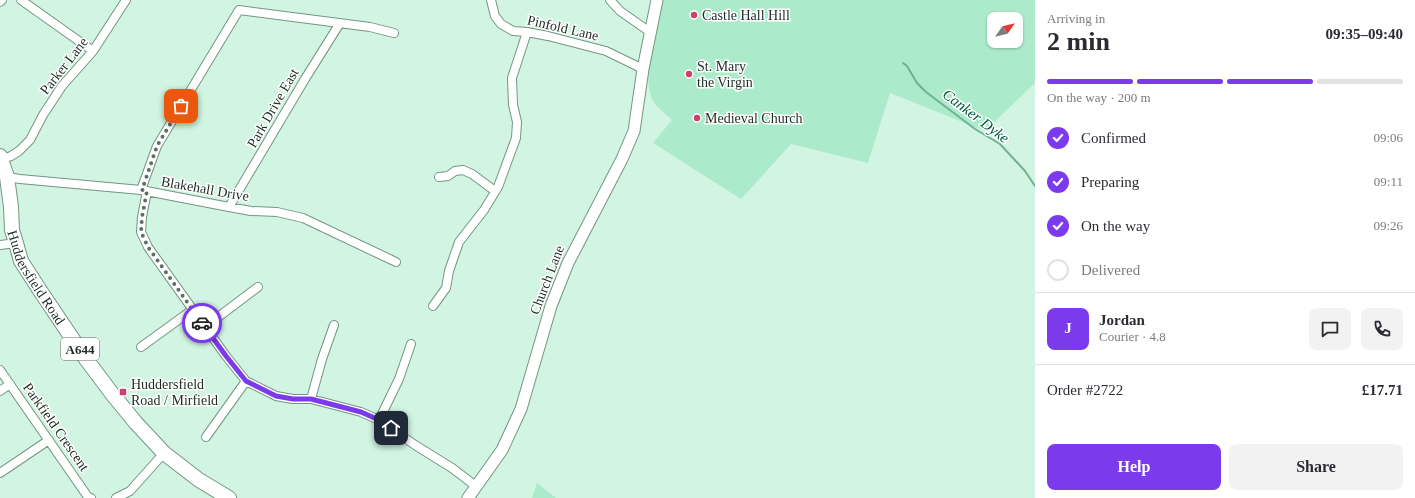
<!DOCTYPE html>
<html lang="en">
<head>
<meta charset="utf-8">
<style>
  :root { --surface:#fff; --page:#f2f2f3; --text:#2b2b33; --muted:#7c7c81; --line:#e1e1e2; --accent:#7c3aed }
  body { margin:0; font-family:Georgia,serif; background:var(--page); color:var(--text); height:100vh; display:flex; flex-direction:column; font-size:15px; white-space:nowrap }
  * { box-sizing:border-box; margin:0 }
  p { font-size:13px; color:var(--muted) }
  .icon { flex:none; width:22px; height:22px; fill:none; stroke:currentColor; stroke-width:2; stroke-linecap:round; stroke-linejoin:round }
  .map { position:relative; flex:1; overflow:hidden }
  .details { display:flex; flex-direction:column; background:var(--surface); width:380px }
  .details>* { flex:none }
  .needle { width:26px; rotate:56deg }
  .controls { position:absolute; left:987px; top:12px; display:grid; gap:8px }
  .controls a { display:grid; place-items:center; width:36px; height:36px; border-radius:8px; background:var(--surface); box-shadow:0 1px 3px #0004; font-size:20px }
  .pin { position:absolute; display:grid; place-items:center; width:34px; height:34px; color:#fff; margin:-17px; border-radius:8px; box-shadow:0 2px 6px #0006 }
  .courier { position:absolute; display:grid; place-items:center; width:40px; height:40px; margin:-20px; border:3px solid #7c3aed; border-radius:50%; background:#fff; color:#222; box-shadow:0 1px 5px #0007 }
  .summary em { font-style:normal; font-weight:700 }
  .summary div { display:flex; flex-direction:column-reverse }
  .summary { display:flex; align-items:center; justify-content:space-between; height:68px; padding:0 12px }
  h1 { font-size:26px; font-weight:700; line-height:30px }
  .bar { display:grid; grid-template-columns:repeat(4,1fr); gap:6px 4px; align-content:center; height:48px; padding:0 12px }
  .bar i { height:5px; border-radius:3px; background:var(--line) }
  .bar .active { background:var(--accent) }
  .bar p { grid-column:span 4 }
  .line { display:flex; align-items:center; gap:10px; padding:0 12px; border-top:1px solid var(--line) }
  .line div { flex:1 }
  .round { display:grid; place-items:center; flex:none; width:42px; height:42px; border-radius:8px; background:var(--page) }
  ol { padding:0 12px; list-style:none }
  li { display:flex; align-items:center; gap:12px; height:44px }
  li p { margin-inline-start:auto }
  li .icon { padding:4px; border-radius:50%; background:var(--accent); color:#fff; stroke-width:4 }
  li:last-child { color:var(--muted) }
  li i { width:22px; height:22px; border:2px solid var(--line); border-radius:50% }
  .primary-button { display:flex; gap:8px; margin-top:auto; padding:8px 12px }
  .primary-button a { flex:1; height:46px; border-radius:8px; background:var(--accent); color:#fff; font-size:16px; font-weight:700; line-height:46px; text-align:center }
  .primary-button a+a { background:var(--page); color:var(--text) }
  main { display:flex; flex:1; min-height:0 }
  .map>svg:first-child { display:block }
</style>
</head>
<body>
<main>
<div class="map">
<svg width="1035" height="498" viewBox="0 0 1035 498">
  <rect width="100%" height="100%" fill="#d1f5e2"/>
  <path fill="#abebcb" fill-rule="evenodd" d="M660,0h375v83l-50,48 -95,-38 -22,70 -77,-19 -50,55 -88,-56 19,-23c-5,-5 -11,-9 -16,-15 -13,-16 -6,-42 -4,-61l3,-4 -2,-6zM994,19h22v22h-22z
    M537,483l19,15h-24z"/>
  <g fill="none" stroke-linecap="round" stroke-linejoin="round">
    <path stroke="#70b192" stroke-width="2" d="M903,63l4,3 10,17 9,9 49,37 25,15 25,27 10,15"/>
    <g stroke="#749584" stroke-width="10">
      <path id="minor" d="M21,0l72,51
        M491,0l4,16 6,8 12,7 14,1 21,4 58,15 37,18
        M610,0l10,11 30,21
        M0,2l2,-2
        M2,159l9,-3 8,-5 11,-11 13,-25 19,-29 31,-35 33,-51
        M7,177l13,2 121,11 88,17 22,4 26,1 26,6 93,44
        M439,177l9,-1 7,-5 8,-1 9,4 23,17
        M141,190l16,-44 82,-136 131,17 24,6
        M147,191l-5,26 -1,15 7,15 78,109 20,25 30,15 17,3h18l50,13 18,8 36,25 37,23 25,19
        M229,207l76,-128 35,-56
        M0,245l16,-2
        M433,306l13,-18 3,-17 10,-29 25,-32 14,-23 18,-49 1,-16 -4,-17 -1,-27 15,-46
        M205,327l53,-40
        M141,347l51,-37
        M0,370l88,127 3,1
        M0,391l10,-7
        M311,399l11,-40 12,-34
        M379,420l20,-41 12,-35
        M206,437l40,-56
        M0,473l49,-33
        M116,498l14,-7 34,-38"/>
    </g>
    <g stroke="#749584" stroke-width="13">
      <path id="tertiary" d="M468,498l34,-48 19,-41 30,-103 17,-43 54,-104 12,-28 9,-62 14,-69"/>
    </g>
    <g stroke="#749584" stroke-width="16">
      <g id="trunk">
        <path id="s1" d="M0,156l7,21 4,30 1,23 4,13 5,18 18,28 47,70 27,36 23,28 28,30 35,27 30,18"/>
      </g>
    </g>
    <use href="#minor" stroke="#fff" stroke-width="8"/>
    <use href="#tertiary" stroke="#fff" stroke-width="11"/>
    <use href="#trunk" stroke="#fff" stroke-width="14"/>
  </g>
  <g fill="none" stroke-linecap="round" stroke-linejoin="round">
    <path stroke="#5b7166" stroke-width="4" stroke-dasharray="0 7.2" d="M181,106l-24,40 -15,44 5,1 -5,26 -1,15 7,15 54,76"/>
    <path stroke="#7c3aed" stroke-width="5" d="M202,323l24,33 20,25 30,15 17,3h18l50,13 18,8 12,8"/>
  </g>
  <g fill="#ce406d" stroke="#fff" stroke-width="1.5">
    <circle cx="694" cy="15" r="4"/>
    <circle cx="689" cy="74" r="4"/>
    <circle cx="697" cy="118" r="4"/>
    <rect x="119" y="388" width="8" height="8" rx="2"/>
  </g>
  <g text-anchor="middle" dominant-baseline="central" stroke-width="3" stroke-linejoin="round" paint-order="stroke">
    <rect fill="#fff" stroke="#606a65" stroke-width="1" x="61" y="338" width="38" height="22" rx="3"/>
    <g font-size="13" font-weight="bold" fill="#1c2a23">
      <text x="80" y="349">A644</text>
    </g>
    <g font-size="14" fill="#1c2a23" stroke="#fff" text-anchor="start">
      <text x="702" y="15">Castle Hall Hill</text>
      <text x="697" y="66">St. Mary<tspan x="697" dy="16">the Virgin</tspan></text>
      <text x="705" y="118">Medieval Church</text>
      <text x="131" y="384">Huddersfield<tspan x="131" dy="16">Road / Mirfield</tspan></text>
    </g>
    <g font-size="14" fill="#1c2a23" stroke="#fff">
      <text transform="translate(563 28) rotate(13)">Pinfold Lane</text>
      <text transform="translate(64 66) rotate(-52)">Parker Lane</text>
      <text transform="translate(273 108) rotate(-60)">Park Drive East</text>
      <text transform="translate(205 189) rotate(10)">Blakehall Drive</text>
      <text stroke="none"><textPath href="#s1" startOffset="129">Huddersfield Road</textPath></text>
      <text transform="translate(547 280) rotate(-69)">Church Lane</text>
      <text transform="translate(56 427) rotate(55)">Parkfield Crescent</text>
    </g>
    <g font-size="15" font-style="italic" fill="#025a3d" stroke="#fff">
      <text transform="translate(976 116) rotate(37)">Canker Dyke</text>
    </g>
  </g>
</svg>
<div class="controls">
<a><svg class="needle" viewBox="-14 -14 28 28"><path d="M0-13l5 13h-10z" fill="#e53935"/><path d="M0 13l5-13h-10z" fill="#7c7c81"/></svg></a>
</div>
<div class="pin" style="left:181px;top:106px;background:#ea580c"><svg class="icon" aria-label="bag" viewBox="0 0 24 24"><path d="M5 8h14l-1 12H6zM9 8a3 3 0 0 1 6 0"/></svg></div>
<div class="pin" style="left:391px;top:428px;background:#1f2937"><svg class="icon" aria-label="home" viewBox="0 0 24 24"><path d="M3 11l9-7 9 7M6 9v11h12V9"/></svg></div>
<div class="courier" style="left:202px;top:323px"><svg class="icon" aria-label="car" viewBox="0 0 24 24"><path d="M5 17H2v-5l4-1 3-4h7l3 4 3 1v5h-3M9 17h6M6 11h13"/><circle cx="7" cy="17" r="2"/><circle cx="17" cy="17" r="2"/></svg></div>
</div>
<section class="details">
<div class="summary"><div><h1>2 min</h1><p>Arriving in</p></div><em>09:35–09:40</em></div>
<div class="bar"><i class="active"></i><i class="active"></i><i class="active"></i><i></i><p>On the way · 200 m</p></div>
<ol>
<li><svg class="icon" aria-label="check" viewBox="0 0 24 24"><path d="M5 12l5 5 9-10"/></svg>Confirmed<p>09:06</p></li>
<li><svg class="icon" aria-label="check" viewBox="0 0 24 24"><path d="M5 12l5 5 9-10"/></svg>Preparing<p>09:11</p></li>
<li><svg class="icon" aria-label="check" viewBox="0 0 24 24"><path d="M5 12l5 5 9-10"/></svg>On the way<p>09:26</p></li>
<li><i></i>Delivered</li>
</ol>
<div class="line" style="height:72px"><b class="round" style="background:var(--accent);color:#fff">J</b><div><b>Jordan</b><p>Courier · 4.8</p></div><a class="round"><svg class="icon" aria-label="chat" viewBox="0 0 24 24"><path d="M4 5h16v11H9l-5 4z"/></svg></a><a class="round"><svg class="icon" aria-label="phone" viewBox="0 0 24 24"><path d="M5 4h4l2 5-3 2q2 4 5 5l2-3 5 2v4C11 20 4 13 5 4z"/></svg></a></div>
<div class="line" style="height:52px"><div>Order #2722</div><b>£17.71</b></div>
<div class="primary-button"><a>Help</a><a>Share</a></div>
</section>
</main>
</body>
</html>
